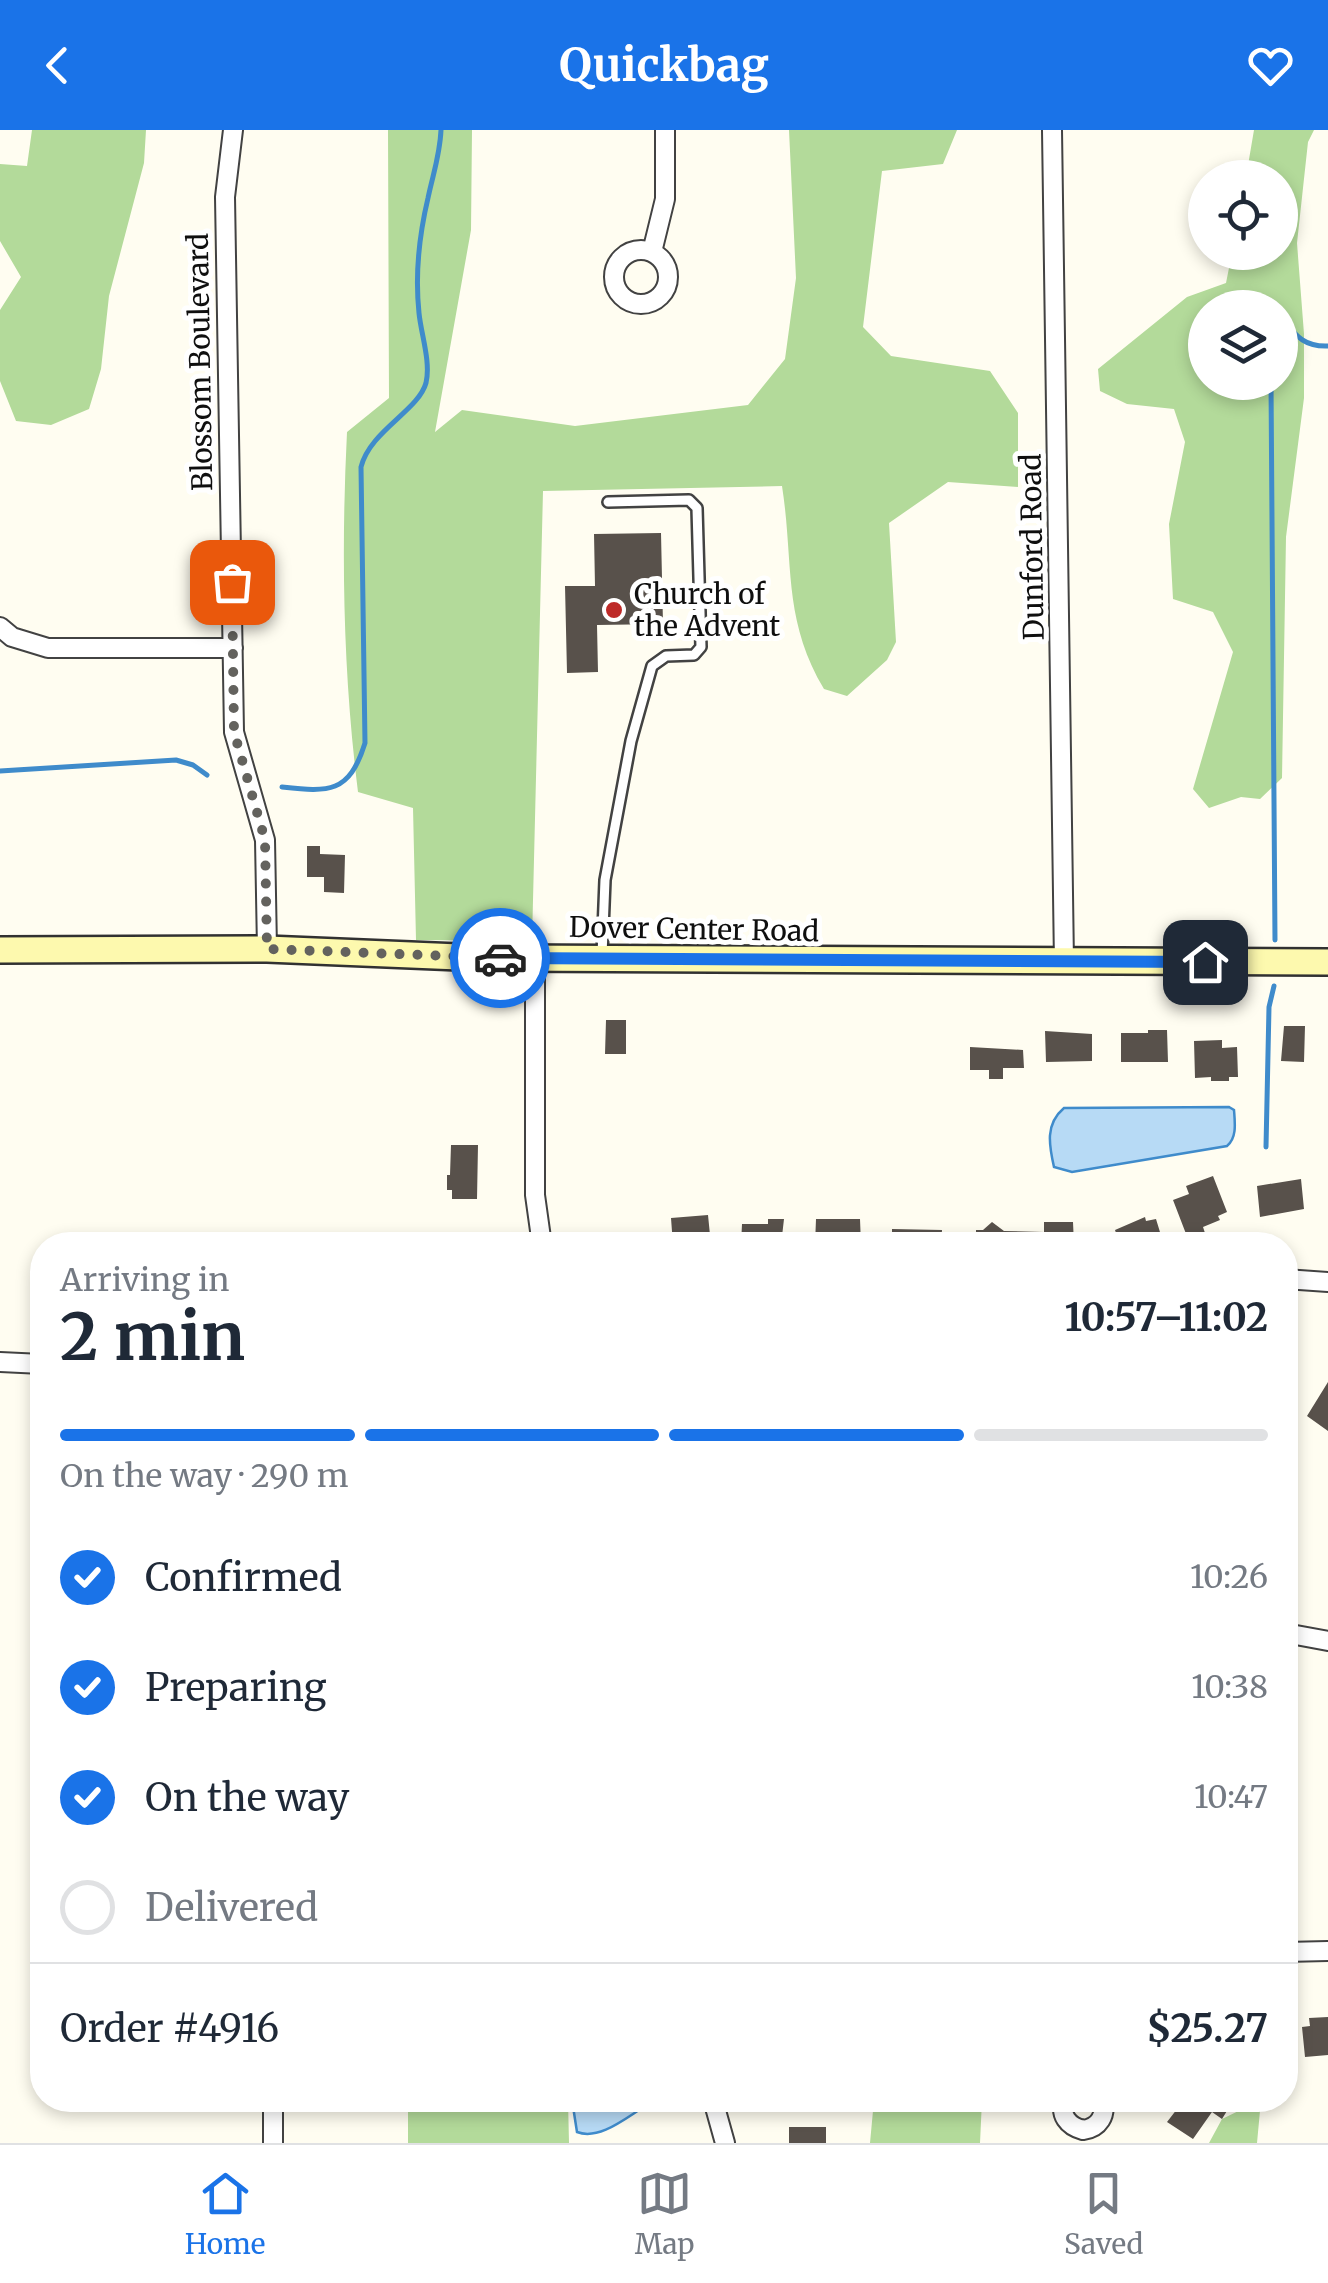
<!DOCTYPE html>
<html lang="en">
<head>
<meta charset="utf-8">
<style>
  :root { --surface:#fff; --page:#f2f2f3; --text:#1f2937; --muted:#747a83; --line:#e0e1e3; --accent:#1a73e8 }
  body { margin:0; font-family:Merriweather,serif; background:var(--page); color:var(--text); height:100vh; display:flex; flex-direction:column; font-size:38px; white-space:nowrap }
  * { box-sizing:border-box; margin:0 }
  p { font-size:32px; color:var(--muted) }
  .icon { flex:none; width:55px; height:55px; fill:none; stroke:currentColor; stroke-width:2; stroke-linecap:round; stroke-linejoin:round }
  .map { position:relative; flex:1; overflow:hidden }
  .panel { position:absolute; left:30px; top:1102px; width:1268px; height:880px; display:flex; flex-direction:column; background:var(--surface); border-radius:40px; box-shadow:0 5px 15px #0003 }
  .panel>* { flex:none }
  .fabs { position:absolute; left:1188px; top:30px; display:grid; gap:20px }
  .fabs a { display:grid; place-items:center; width:110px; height:110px; border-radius:50%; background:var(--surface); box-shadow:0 5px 15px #0003; font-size:50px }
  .pin { position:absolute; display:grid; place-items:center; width:85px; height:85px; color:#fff; margin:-42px; border-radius:20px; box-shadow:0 5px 15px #0006 }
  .courier { position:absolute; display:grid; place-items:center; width:100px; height:100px; margin:-50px; border:8px solid #1a73e8; border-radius:50%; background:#fff; color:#222; box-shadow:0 2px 12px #0007 }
  .head em { font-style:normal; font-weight:700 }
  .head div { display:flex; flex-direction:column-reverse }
  .head { display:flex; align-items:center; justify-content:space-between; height:170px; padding:0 30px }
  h1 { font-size:65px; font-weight:700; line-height:75px }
  .bar { display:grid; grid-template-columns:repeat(4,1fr); gap:15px 10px; align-content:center; height:120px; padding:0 30px }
  .bar i { height:12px; border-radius:8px; background:var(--line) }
  .bar .selected { background:var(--accent) }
  .bar p { grid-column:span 4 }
  .line { display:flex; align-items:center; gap:25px; padding:0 30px; border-top:2px solid var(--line) }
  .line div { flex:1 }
  ol { padding:0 30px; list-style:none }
  li { display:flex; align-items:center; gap:30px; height:110px }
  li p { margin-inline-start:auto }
  li .icon { padding:10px; border-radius:50%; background:var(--accent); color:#fff; stroke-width:4 }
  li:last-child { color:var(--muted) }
  li i { width:55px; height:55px; border:5px solid var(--line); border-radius:50% }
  header { display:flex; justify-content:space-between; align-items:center; height:130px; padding:0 30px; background:var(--accent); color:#fff; font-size:45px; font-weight:700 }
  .tab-bar { display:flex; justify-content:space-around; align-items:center; height:140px; border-top:2px solid var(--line); background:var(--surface); font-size:28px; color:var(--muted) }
  .tab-bar a { display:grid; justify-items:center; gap:5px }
  .tab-bar .selected { color:var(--accent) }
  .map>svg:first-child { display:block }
</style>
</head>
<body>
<header><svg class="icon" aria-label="back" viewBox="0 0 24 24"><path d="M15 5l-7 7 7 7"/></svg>Quickbag<svg class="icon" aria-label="heart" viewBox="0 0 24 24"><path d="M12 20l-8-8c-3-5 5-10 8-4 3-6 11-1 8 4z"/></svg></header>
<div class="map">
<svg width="1328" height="2013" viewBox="0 0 1328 2013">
  <rect width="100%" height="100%" fill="#fffdf1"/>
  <path fill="#b3da9a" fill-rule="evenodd" d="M32,0h114l-2,33 -35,133 -8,73 -12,40 -38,16 -35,-4 -16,-40v-71l21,-33 -21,-36v-77l27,2z
    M388,0h84l-1,100 -36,202 27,-22 113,16 173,-21 37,-46 11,-81 -7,-148h168l-14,34 -61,7 -19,156 28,29 99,15 28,42v74l-70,-5 -59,41 7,119 -9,18 -40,36 -23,-7c-42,-71 -30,-127 -42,-203l-239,5 -11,450 -116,-1 -3,-132 -55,-16c-15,-120 -17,-240 -11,-360l42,-34z
    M1254,0h60l-6,12 -11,101 7,91v64l-18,139 -4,241 -22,21 -19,-2 -32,11 -16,-19 40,-137 -20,-40 -40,-13 -4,-75 16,-82 -11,-33 -47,-5 -27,-13 -2,-22 89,-72 39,-14 6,-30 48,-1v-74l-34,-1zM1205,178h75v74h-75z
    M408,1970h160l1,43h-161z
    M874,1970h108l-2,43h-110z
    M1261,1970l-4,43h-48l13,-24z"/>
  <path fill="#b7daf5" stroke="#3f8bcb" stroke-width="2.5" d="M1229,977l5,3c1,13 3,28 -7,36l-155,26 -18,-5c-5,-22 -9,-43 10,-59z
    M572,1970h73l2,5c-19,11 -47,36 -70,27z"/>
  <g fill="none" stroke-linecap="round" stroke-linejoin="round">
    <path stroke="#3f8bcb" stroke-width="5" d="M1244,176l26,2
      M1280,186c15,18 22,31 48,30
      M1271,252l4,558
      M0,641l176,-11 17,5 14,10
      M282,657c47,5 67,7 83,-44l-4,-276c9,-36 57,-56 65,-84 5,-21 -5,-49 -7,-70 -4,-38 0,-77 9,-115 5,-24 12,-43 13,-68
      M1266,1017l3,-140 5,-21"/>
  </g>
  <path fill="#58514b" d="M661,403l2,91 -66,1 1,47 -31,1 -2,-87h30l-1,-52z
    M307,716h13v8l25,1 -1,38 -20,-1v-15h-17z
    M606,890h20v34h-21z
    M1284,896h21l-1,36 -23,-1z
    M1148,900h19l1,32h-47v-29h27z
    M1045,901l47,3v27l-46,1z
    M1222,910v8l15,-1 1,30h-9v4h-18v-4l-16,1 -1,-37z
    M970,917l53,3 1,18h-21v11h-14v-9h-19z
    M451,1015h27l-1,54h-25v-9h-5v-15h3z
    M1213,1046l14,36 -9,4 2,4 -17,7 2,6 -17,6 -15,-39 16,-6 -3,-8z
    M1301,1049l3,30 -44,8 -3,-31z
    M708,1085l3,30h-38l-2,-27z
    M1145,1087l1,4 10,-2 7,23 -43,3 -5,-15z
    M768,1089h16l-3,26h-40l1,-21h26z
    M816,1089h44l1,26h-46z
    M992,1092l12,9 40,1v-10h29l1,23h-98v-15h7z
    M892,1099l50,1 -1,15h-49z
    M1328,1252v49l-21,-15z
    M1328,1887v38l-23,2 -3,-30 8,-1 -1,-8z
    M1184,1970h36l10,6 -8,13 -10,-7 -19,27 -26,-17z
    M789,1997h37v16h-37z"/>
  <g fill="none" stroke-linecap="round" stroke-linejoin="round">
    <g stroke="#424242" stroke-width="14">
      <path id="lane" d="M602,825l3,-75 26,-139 21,-75 14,-10 28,-1 7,-8 -4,-139 -8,-8 -81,2"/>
    </g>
    <g stroke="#424242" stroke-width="22">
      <path id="street" d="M233,0l-8,67 9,535 31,108 2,109
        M1052,0l12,833
        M614 147a27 27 0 1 1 54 0a27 27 0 1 1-54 0Z
        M652,122l13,-53v-69
        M0,497l12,10 36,11h185
        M535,827v238l7,50
        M1285,1149l43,3
        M0,1232l42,2
        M1285,1503l43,8
        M1285,1822l43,-1
        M273,1970v43
        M713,1970l12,43
        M1065,1970c-6,15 3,26 18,30 16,-2 24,-15 19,-30"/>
    </g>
    <g stroke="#313131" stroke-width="30">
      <path id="secondary" d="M0,820l267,-1 216,9 845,4"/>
    </g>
    <use href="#lane" stroke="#fff" stroke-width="9"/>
    <use href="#street" stroke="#fff" stroke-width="18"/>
    <use href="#secondary" stroke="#fdf9ae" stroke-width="25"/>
  </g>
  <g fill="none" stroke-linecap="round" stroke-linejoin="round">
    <path stroke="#63625e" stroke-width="10" stroke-dasharray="0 18" d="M232,452l2,150 31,108 2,109 233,9"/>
    <path stroke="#1a73e8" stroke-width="12" d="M500,828l705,4"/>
  </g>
  <circle fill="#be2a28" stroke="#fff" stroke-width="4" cx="614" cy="480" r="10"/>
  <g text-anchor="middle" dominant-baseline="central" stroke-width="10" stroke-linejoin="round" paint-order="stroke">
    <g font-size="28" fill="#0f0f0f" stroke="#fff">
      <text transform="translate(200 232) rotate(-91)">Blossom Boulevard</text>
      <text transform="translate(1032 417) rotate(-91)">Dunford Road</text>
      <text transform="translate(694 799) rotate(1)">Dover Center Road</text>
    </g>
    <g font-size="28" fill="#0f0f0f" stroke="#fff" text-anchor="start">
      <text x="634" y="464">Church of<tspan x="634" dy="32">the Advent</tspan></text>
    </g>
  </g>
</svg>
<div class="fabs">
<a><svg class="icon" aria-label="locate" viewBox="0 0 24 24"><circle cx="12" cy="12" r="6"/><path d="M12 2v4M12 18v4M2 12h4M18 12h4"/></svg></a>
<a><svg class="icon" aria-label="layers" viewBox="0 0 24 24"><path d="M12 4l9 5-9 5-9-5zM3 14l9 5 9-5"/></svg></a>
</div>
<div class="pin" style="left:232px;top:452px;background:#ea580c"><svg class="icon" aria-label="bag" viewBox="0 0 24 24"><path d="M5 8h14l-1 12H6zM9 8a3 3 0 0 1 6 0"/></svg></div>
<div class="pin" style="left:1205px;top:832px;background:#1f2937"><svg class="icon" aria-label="home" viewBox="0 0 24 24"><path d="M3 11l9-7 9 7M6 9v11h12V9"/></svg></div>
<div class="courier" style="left:500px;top:828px"><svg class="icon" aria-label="car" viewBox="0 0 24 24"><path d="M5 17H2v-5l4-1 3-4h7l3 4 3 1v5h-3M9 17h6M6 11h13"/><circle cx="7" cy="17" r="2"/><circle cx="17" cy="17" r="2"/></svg></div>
<section class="panel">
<div class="head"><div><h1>2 min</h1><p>Arriving in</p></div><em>10:57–11:02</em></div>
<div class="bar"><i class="selected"></i><i class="selected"></i><i class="selected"></i><i></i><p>On the way · 290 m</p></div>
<ol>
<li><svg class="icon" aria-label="check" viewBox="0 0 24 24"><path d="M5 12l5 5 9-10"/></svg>Confirmed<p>10:26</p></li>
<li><svg class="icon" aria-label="check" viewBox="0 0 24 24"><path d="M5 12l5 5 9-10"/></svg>Preparing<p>10:38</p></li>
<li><svg class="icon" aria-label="check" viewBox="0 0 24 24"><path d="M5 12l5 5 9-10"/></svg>On the way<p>10:47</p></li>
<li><i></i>Delivered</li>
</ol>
<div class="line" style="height:130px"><div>Order #4916</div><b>$25.27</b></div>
</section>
</div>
<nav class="tab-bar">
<a class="selected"><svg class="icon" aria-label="home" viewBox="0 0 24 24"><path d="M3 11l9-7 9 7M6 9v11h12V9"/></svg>Home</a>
<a><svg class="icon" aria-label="map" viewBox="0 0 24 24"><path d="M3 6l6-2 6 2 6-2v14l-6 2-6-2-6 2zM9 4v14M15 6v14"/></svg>Map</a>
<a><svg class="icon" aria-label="saved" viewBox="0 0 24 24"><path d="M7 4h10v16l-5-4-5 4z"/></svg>Saved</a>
</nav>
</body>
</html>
